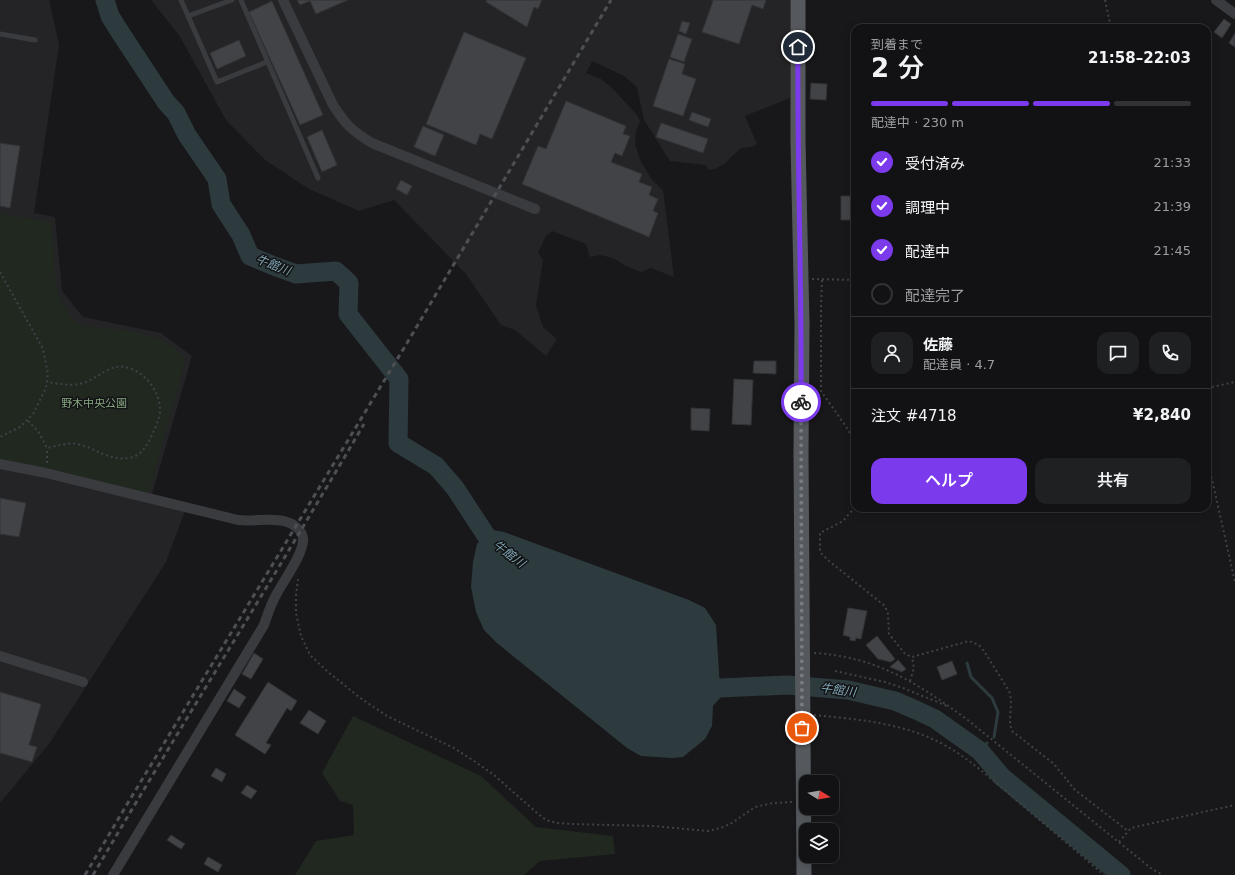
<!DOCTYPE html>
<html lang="ja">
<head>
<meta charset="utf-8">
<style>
  :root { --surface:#121214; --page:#1f2022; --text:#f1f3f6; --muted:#9c9ea0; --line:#313234; --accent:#7c3aed }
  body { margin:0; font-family:"DejaVu Sans","Noto Sans JP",sans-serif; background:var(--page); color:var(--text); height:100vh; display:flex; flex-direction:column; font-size:15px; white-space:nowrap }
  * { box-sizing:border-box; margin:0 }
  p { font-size:13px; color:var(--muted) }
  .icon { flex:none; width:22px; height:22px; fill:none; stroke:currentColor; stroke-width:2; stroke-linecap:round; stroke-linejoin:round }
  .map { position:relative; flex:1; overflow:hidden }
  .sheet { position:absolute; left:851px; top:24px; width:360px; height:488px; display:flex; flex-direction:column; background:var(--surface); border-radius:12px; box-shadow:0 2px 10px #0003,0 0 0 1px var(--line) }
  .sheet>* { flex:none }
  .needle { width:26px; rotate:101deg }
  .controls { position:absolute; left:799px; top:775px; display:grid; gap:8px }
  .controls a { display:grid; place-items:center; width:40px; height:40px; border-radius:8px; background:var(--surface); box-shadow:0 2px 10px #0003,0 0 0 1px var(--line); font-size:20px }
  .pin { position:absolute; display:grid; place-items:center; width:34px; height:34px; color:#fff; margin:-17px; border:2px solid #fff; border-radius:50%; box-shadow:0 1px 4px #0007 }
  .courier { position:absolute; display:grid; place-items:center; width:40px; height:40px; margin:-20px; border:3px solid #7c3aed; border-radius:50%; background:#fff; color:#222; box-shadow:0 1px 5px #0007 }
  .summary em { font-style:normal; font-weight:600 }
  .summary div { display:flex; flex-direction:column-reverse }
  .summary { display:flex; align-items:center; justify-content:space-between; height:68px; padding:0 20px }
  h1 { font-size:26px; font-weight:600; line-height:30px }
  .bar { display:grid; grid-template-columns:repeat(4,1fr); gap:6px 4px; align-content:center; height:48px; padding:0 20px }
  .bar i { height:5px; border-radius:3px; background:var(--line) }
  .bar .current { background:var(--accent) }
  .bar p { grid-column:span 4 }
  .line { display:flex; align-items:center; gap:10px; padding:0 20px; border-top:1px solid var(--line) }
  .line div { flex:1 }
  .round { display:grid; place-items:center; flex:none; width:42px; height:42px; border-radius:12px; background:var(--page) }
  ol { padding:0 20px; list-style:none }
  li { display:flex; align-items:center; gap:12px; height:44px }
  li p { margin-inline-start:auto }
  li .icon { padding:4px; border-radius:50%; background:var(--accent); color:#fff; stroke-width:4 }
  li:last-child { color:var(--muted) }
  li i { width:22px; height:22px; border:2px solid var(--line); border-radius:50% }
  .button { display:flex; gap:8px; margin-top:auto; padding:8px 20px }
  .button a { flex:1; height:46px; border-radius:12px; background:var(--accent); color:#fff; font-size:16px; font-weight:600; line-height:46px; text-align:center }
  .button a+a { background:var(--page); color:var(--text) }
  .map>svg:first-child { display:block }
</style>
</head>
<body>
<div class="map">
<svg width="1235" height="875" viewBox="0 0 1235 875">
  <rect width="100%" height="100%" fill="#18181a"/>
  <path fill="#242427" d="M0,0h49l10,45 -25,168 21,4 7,74 21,26 78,16 31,23 -40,138 36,9 -22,59 -117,182 -49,59z
    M151,0h639v98l-45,18 12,28 -6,3 -10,1 -17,16 -9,5 -7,1 -2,-5 -36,-4 -26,-41 -7,-33 -13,-11 -32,-15 -6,12 15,6 13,11 23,25 3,6 -4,10 -1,13 6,18 11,18 11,10 11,87 -23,-9 -10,4 -15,-6 -13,-8 -13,-3 -10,2 -4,-13 -34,-13 -6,5 -8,17 5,7 -7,45 7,22 14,12 -11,17 -31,-26 -14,-5 -35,-51 -72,-74 -35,11 -50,-22 -45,-30 -38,-39 -47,-85z"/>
  <path fill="#202820" d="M0,214l52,8c2,23 1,48 6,70 2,8 13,27 20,31 11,5 25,5 36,6 27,2 53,9 72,29l-37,135 -149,-33z
    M353,716l128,60 55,51 77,9 2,18 -75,7 -16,14h-229l21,-34 38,-6 -1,-30 -13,-4 -18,-28z"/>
  <path fill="#2d3b3f" d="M493,530l11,2 185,68 16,8 11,17 4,63v10l-7,8 -1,20 -7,13 -22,18 -11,1 -31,-2 -14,-8 -130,-105 -13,-13 -8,-18 -5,-25 2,-25 4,-18 9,-9z"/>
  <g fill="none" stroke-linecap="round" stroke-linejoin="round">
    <path stroke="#2d3b3f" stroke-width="3" d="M967,663l4,14 21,21 6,14 -4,25
      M980,751l7,-8"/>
    <path stroke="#2d3b3f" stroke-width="19" d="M105,0l5,16 8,13 48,73 10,11 11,22 30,44 4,25 20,31 9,21 24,10 22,8 40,-3 13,12 -1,31 51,65 -1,64 38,23 19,22 34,52 15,11
      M694,683l26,5 67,-3 61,5 47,11 21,9 19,9 45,32 22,26 119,98"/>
  </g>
  <path fill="#424347" stroke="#323336" d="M297,0h51l-32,14 -6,-13 -10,4z
    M487,0h55l-4,9 -4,-2 -7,20 -41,-25z
    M711,0h55l-3,9 -11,-4 -13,39 -37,-12 11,-31z
    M272,1l51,114 -23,10 -51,-113z
    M1224,19l7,5 -9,14 -8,-6z
    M682,21l8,2 -4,11 -7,-3z
    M464,32l62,26 -34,81 -12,-5 -4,11 -50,-21z
    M1235,33v14l-6,-4z
    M678,34l14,5 -8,23 -14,-5z
    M239,40l7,16 -29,13 -7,-16z
    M669,59l16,5 -3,10 14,5 -13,37 -30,-10z
    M811,83l16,1 -1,16 -16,-1z
    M566,101l60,25 -3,8 7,2 -8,20 -7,-3 -4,9 31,12 -3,8 13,5 -3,8 9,4 -5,12 5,2 -9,24 -127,-53 16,-38 8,3z
    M692,112l19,7 -3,8 -19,-7z
    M661,123l47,16 -5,14 -47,-16z
    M423,126l21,9 -9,21 -21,-9z
    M322,130l15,35 -15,7 -15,-35z
    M0,143l20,3 -10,62 -10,-2z
    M401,180l11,6 -5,9 -11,-6z
    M841,196h14v24h-14z
    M754,361h22v13l-23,-1z
    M734,379l19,1 -2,45 -19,-1z
    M691,408l19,1 -1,22 -18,-1z
    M0,498l26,5 -7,34 -19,-3z
    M848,608l19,3 -6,28 -5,-1 -1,3 -5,-1v-3l-7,-2z
    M877,636l18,23 -4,3 -13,-3 -12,-14z
    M254,653l9,6 -12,20 -9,-5z
    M898,660l8,9 -4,3 -12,-5z
    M952,661l5,13 -15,6 -5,-13z
    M268,682l29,19 -6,10 -4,-3 -21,35 5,2 -6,9 -30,-19z
    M234,689l12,8 -7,11 -12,-7z
    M0,692l41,12 -12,41 8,2 -5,15 -32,-9z
    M309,710l17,11 -8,13 -18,-11z
    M216,768l10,6 -4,8 -11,-6z
    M247,785l10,6 -6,8 -10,-6z
    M171,835l14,9 -4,5 -14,-9z
    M208,857l14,8 -4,7 -14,-8z"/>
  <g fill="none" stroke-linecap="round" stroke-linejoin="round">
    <path stroke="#3f4246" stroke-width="2" stroke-dasharray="2 3" stroke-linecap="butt" d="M1105,0l6,28
      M0,272l43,77 5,25 -2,14 -13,26 -13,13 -20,10
      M812,279l43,1
      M822,280l-1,27v84l26,37 8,14
      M1207,388l28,-6
      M28,421l10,10 9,17c10,-2 20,-6 30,-4 19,4 31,17 52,14 13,-2 18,-13 23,-23 3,-7 7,-15 8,-23 1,-20 -15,-41 -35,-45 -15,-3 -26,10 -39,15 -13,5 -26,2 -39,0
      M1207,457l28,125
      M47,463v-15
      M855,507l-12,14 -23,12v19l9,9 56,45 3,8 1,20 16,20 7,3 57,-16 10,4 5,6 25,40c5,13 -2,28 3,40l42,33 21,26 8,6 45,35
      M298,579l-2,16v18l5,23 9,19 18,17 31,25 28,19 67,32 20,13 20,14 43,38 9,7 11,3 14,1 82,2 55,5 13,-3 11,-5 23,-16 18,-4 19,-1
      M814,653c64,4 105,31 155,68l183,148 11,6
      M835,671l50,11 18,6 44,18
      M910,681l4,-13 -2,-11
      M814,715c39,4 80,7 116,23 29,12 53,34 77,54 32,28 65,55 97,83
      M1119,842l12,-14 104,-23"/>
    <path stroke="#393b3f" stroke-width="5" d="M181,0l36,82 50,-20
      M241,0l77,178
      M188,16l44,-16
      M0,34l35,6"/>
    <path stroke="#393b3f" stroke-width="10" d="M283,0l50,105c13,20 19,26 39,38l163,66
      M1216,0l19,14
      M0,464l46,9 192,47c17,2 33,-3 49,2 7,2 16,9 16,17 1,15 -22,45 -29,60 -4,8 -7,17 -10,26l-151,250
      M0,656l83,26"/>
    <path stroke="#55595e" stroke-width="15" d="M798,0v141l4,183 -1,130 3,421"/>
    <path stroke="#4c5054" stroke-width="3" stroke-dasharray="5 4" stroke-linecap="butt" d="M85,875l44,-74 278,-458 204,-343
      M93,875c89,-151 182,-299 271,-451"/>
  </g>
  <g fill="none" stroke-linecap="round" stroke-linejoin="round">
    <path stroke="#777c82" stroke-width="4" stroke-dasharray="0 7.2" d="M801,402l1,326"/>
    <path stroke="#7c3aed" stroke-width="5" d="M798,47c-1,118 4,237 3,355"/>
  </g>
  <g text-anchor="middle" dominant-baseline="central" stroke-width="3" stroke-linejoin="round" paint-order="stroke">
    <g font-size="11" fill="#86a680" stroke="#131315">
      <text x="94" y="403">野木中央公園</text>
    </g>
    <g font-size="12" font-style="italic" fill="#80a8b6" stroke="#131315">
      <text transform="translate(273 265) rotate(21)">牛館川</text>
      <text transform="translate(509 554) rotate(37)">牛館川</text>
      <text transform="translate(838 690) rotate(7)">牛館川</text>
    </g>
  </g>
</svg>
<div class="controls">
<a><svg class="needle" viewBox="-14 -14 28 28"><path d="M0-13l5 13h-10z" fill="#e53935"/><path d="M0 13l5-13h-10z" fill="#9c9ea0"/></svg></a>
<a><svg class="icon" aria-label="layers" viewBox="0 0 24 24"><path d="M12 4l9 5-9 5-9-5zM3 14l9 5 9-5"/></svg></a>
</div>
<div class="pin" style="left:802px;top:728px;background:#ea580c"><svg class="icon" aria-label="bag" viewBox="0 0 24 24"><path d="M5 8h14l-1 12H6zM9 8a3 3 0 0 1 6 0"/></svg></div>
<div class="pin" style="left:798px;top:47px;background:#1f2937"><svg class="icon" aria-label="home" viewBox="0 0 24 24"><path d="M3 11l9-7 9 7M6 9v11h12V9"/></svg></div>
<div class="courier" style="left:801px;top:402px"><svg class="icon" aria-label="bike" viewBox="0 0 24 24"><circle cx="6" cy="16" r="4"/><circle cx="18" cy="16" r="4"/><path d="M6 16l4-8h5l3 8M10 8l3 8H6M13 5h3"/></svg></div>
<section class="sheet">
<div class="summary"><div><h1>2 分</h1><p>到着まで</p></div><em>21:58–22:03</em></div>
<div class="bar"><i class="current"></i><i class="current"></i><i class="current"></i><i></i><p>配達中 · 230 m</p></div>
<ol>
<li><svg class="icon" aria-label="check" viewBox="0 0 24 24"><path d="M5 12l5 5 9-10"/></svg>受付済み<p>21:33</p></li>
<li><svg class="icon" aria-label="check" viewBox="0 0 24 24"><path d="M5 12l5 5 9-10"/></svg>調理中<p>21:39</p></li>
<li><svg class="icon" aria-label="check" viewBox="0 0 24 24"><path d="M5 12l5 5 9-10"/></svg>配達中<p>21:45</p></li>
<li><i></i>配達完了</li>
</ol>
<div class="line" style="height:72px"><a class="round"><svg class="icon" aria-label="person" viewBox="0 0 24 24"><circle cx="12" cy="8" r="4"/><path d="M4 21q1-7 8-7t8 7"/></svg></a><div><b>佐藤</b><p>配達員 · 4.7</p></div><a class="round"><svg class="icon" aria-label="chat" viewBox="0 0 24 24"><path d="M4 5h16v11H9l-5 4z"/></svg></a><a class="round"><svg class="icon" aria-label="phone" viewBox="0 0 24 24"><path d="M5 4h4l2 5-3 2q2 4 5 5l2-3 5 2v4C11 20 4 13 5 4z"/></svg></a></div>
<div class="line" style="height:52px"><div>注文 #4718</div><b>¥2,840</b></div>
<div class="button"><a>ヘルプ</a><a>共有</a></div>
</section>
</div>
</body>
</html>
